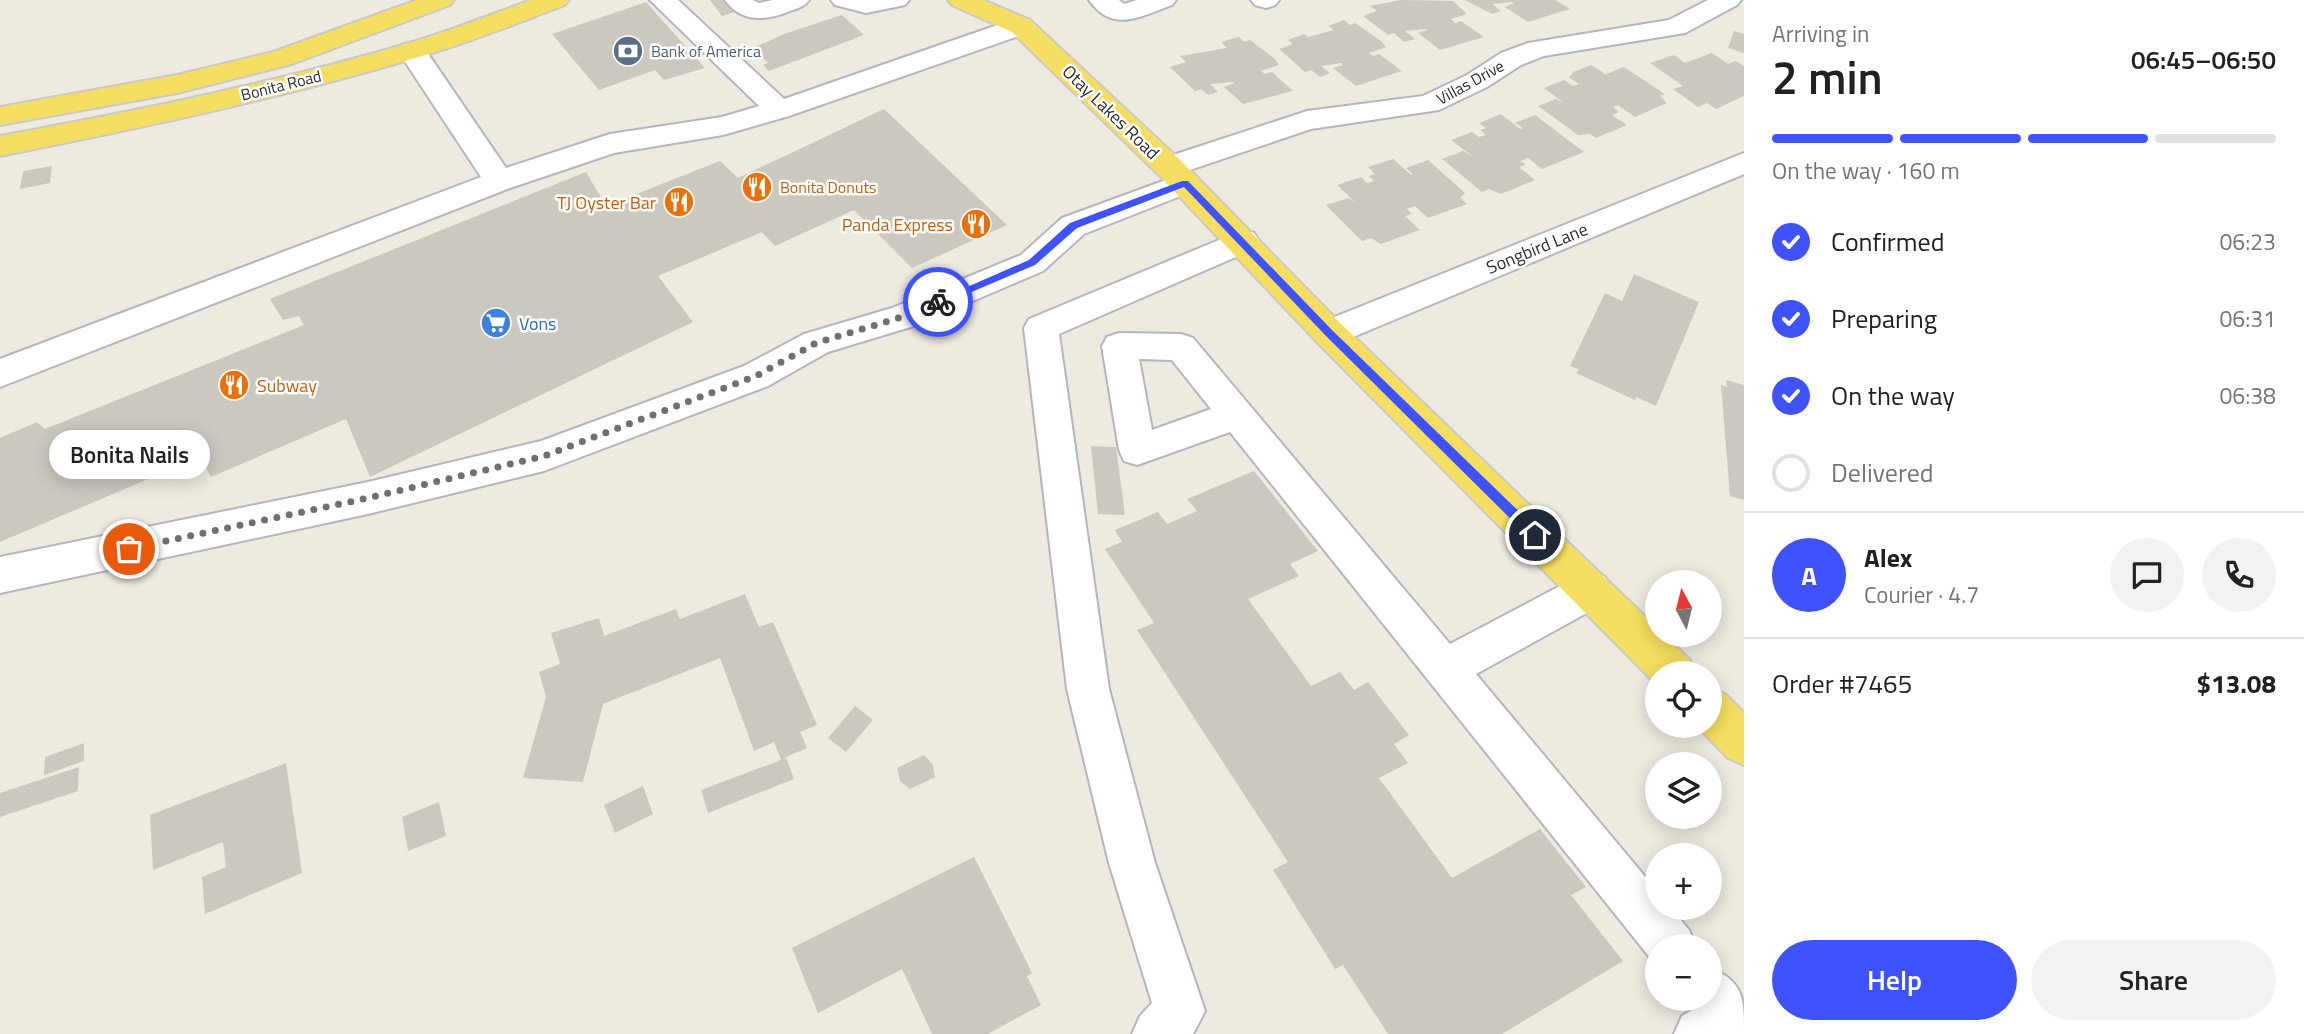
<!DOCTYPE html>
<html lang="en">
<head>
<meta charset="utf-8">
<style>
  :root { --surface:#fff; --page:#f2f2f2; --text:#202124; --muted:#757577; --line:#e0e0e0; --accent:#3e52ff }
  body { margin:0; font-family:"Titillium Web",sans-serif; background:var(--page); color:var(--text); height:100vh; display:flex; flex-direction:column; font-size:26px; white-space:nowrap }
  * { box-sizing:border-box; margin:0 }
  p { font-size:23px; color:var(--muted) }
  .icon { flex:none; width:38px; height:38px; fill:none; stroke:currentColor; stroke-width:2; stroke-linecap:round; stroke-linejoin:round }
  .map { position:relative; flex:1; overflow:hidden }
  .side { display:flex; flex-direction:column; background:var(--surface); width:560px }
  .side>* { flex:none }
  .needle { width:46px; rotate:353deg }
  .tools { position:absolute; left:1645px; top:570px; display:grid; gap:14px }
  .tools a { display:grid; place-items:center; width:77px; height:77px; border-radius:50%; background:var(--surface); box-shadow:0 4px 18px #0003; font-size:35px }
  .pin { position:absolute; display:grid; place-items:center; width:60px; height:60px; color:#fff; margin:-30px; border:4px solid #fff; border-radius:50%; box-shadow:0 2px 7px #0007 }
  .courier { position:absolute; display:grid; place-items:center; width:70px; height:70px; margin:-35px; border:5px solid #3e52ff; border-radius:50%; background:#fff; color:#222; box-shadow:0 2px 9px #0007 }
  .bubble { position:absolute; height:49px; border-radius:24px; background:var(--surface); box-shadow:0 4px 18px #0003; font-size:23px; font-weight:600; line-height:49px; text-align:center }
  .overview em { font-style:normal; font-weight:600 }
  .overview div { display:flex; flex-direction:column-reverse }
  .overview { display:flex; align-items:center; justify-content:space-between; height:119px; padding:0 28px }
  h1 { font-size:46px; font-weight:600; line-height:52px }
  .bar { display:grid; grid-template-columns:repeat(4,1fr); gap:10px 7px; align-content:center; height:84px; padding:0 28px }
  .bar i { height:9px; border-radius:5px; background:var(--line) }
  .bar .current { background:var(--accent) }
  .bar p { grid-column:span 4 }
  .line { display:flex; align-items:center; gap:18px; padding:0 28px; border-top:2px solid var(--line) }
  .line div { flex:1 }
  .round { display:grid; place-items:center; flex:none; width:74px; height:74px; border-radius:37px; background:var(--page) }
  ol { padding:0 28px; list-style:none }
  li { display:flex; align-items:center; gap:21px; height:77px }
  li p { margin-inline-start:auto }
  li .icon { padding:7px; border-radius:50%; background:var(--accent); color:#fff; stroke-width:4 }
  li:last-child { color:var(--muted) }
  li i { width:38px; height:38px; border:4px solid var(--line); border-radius:50% }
  .button { display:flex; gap:14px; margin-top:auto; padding:14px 28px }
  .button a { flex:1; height:80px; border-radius:42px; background:var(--accent); color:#fff; font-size:28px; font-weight:600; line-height:80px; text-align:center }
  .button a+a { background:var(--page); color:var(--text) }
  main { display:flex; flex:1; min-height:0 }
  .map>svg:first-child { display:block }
</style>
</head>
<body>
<main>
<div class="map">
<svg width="1744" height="1034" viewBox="0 0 1744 1034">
  <rect width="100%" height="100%" fill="#efeae0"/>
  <path fill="#cbc8bf" d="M710,0h16l9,12 -13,4z
    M1401,0l52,1 14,13 -16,5 4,4 6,-2 23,16 -44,13 -22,-17 9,-3 -1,-1 -21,2 10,8 -11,3 -10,-9 -6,2 -25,-19 14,-5 -7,-5z
    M1465,0h90l15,9 -42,13 -23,-15 9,-4 -2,-1 -20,2 9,7 -9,3z
    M646,2l59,66 -41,12 -9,-10 -56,20 -47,-56z
    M842,15l22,20 -95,36 -6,-6 5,-2 -15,-15 31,-14z
    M1344,20l6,5 5,-2 26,18 5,6 -17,6 4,3 6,-2 23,17 -46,15 -23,-18 10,-3 -2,-2 -20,3 9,7 -10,4 -9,-7 -6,2 -26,-23 14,-5 -5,-4 16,-6 4,3 26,-7 -6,-4z
    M1734,31l10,3v19l-16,-5z
    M1239,37l5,5 6,-2 25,19 4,6 -18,6 4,3 7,-2 21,19 -50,13 -19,-17 10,-4 -1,-1 -23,2 8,8 -10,3 -7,-6 -6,2 -25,-24 16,-5 -6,-6 47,-8 -6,-6z
    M1712,53l16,11 8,-3 8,5v30l-28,13 -9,-6 -9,4 -25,-18 10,-3 -33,-23 24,-8 11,8z
    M1591,65l22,14 -7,-5 18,-7 41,27 -5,2 7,7 -32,14 -17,-12 -5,2 6,5 -7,3 15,10 -31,13 -6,-4 -12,1 -40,-29 18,-7 8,4 -20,-15 20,-8 9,6 6,-2 -11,-7 5,-3 -2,-1z
    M884,109l123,116 -95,43 -58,-58 -79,36 -13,-14 -104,44 35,46 -323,155 -24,-58 -135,58 -11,-20 -200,85v-104l37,-16 8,7 259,-104 -5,-9 -16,4 -13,-21 316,-127 20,34 114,-45 18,17z
    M1501,114l19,15 3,-1 -8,-5 20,-8 49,37 -42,17 -14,-11 -8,3 6,4 -7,2 16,13 -34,14 -12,-5 -7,3 -40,-33 21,-8 9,5 -21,-16 21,-8 7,5 7,-2 -6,-5 6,-2 -7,-5z
    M1393,159l18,16 2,-1 -7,-6 22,-8 37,33 -5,5 7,6 -39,14 -13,-12 -8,3 5,5 -7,2 15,14 -39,14 -10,-6 -9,3 -36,-36 23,-7 7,5 -19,-18 24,-8 6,6 7,-2 -5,-5 6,-2 -7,-7z
    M52,166l-2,17 -30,6 3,-18z
    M1634,274l65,28 -43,104 -20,-9 -1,3 -59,-27 3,-4 -9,-3 35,-73 17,8z
    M1726,380l18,5v115l-14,-4 -9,-111 6,2z
    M1091,446l25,1 9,68 -27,-1z
    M1254,471l64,80 -28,13 9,12 -51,23 63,87 29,-14 14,18 14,-8 41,53 -15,9 14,19 -29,15 73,100 88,-49 46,58 -15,8 52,66 -121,73h-114l-45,-69 -8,4 -62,-99 15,-8 -151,-232 17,-7 -49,-74 17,-7 -7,-12 43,-18 9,12 30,-13 -10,-12z
    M745,594l14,33 14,-5 44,103 -17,7 7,16 -21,9 8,22 -86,34 -7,-23 80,-30 -7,-18 -20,9 -34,-93 -117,46 -20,78 -60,-4 23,-81 -7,-25 21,-8 -9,-31 48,-15 5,18 72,-27 4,10z
    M855,706l18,14 -27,32 -18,-14z
    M84,743v18l-40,14 1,-18z
    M924,755l9,10 2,12 -25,12 -10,-8 -3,-13z
    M286,763l16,110 -97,41 -3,-37 24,-10 -3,-25 -70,28 -3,-55z
    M79,767l-1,24 -78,26v-24z
    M643,786l10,28 -38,19 -11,-28z
    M439,802l7,34 -38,15 -6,-34z
    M974,857l58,116 -5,3 14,29 -53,29h-56l-30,-65 -84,44 -26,-65z"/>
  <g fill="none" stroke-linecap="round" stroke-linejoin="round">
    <g stroke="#b4b5c1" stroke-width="4">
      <path id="minor" d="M650,0h28l106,99 228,-79 9,-2 9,2 4,6 -4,6 -241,84 -66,19 -109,18 -104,35 -510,199v-28l481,-182 -83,-126 4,-6 10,-2 10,2 84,123 104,-34 112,-17 37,-11z
        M725,0h28l6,3 14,-3h36c-5,7 -11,8 -19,11 -23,10 -49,12 -65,-11z
        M831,0h78l-4,5 -39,8 -31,-8z
        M1089,0h30l5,4 13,-4h39l-4,5c-31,11 -59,29 -83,-5z
        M1251,0h28l-4,5 -9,3 -11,-3z
        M1708,0h33l-4,5 -52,28 -141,23 -23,9 -34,22 -48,23 -128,19 -142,48 -11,-3 -4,-7 4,-7 149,-49 116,-15 44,-21 34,-22 27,-10 141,-23z
        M1744,153v21l-403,168 -12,4 -12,-4 -5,-9 5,-9z
        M1185,173l11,3 4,7 -4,7 -112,44 -41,37 -129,55 -86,26 -60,34 -224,85 -176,43 -368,79v-36l368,-75 173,-41 203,-75 60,-32 88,-26 129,-53 41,-37z
        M1243,230l11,3 5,8 -5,8 -195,85 50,355 46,174 50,148 -12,23h-61l8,-18 12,-13 -43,-140 -42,-174 -43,-361 5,-9z
        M1119,333l62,1 12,4 257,306 127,-67 14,-5 14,5 6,13 -6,13 -129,71 181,217v17h14l18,22 7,17h-39v18l-2,-1 -425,-532 -93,33 -13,-4 -5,-11 -17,-104 5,-9zM1139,359l33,1 39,49 -59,21z
        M1710,967c34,16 34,30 34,67h-70l8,-18 10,-6 -4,-11h22z"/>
    </g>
    <g stroke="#c9c9c9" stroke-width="4">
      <path id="major" d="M417,0h37l-4,5 -158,59 -115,29 -177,32v-18l177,-32 96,-23z
        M531,0h38l-4,5c-43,16 -86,34 -130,47 -143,44 -289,75 -435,104v-20c140,-26 279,-54 416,-95 39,-12 77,-27 115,-41z
        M948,0h35l47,20 150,140 161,164 316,304v7h7l26,25 6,14h-39v11l-340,-343 -159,-168 -146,-142 -60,-27z
        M1710,688l15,6 19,19v52l-16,-7 -31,-32h13z"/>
    </g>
    <use href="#minor" fill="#fff" fill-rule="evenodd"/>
    <use href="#major" fill="#f5de5f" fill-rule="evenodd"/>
  </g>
  <path fill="#3e52ff" d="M1182,181h6l145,150 206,200v8h-8l-205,-203 -142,-149 -107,41 -42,37 -94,40 -8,-3 96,-42 41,-37z"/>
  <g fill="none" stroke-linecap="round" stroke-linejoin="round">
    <path stroke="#72706c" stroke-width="7" stroke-dasharray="0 12.6" d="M129,549l239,-51 176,-42 212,-80 60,-33 86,-26 36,-15"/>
  </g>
  <defs>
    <g id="bank-disc" transform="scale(1.575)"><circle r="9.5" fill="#5c6f8a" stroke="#fff"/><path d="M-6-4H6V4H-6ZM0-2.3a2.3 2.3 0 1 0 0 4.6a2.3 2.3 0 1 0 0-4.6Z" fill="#fff"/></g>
    <g id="restaurant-disc" transform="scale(1.575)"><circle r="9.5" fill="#e8710a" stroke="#fff"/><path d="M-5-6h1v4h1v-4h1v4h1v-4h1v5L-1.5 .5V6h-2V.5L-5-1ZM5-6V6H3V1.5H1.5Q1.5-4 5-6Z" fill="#fff"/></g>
    <g id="supermarket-disc" transform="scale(1.575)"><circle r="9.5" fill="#3f7fe0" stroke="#fff"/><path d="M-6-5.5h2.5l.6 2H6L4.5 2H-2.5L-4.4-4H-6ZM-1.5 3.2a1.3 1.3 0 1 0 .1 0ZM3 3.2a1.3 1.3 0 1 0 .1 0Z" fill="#fff"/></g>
  </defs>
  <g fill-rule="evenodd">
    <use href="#bank-disc" x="628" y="51"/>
    <use href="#restaurant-disc" x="757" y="187"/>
    <use href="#restaurant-disc" x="679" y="202"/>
    <use href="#restaurant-disc" x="976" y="224"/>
    <use href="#supermarket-disc" x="496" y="323"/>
    <use href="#restaurant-disc" x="234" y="385"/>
  </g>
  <g text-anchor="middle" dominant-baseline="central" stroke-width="5" stroke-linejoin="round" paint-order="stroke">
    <g font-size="16" fill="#4e5e75" stroke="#fff" text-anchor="start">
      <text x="651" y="51">Bank of America</text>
    </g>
    <g font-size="16" fill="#2e2e2e" stroke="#fff">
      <text transform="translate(1470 82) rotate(-29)">Villas Drive</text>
      <text transform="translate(281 85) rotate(-14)">Bonita Road</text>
    </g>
    <g font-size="16" fill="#c56008" stroke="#fff" text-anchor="start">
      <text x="780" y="187">Bonita Donuts</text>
    </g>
    <g font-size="18" fill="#2e2e2e" stroke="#fff">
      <text transform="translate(1111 112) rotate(44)">Otay Lakes Road</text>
      <text transform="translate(1537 248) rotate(-22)">Songbird Lane</text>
    </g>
    <g font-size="18" fill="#c56008" stroke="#fff" text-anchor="end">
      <text x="656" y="202">TJ Oyster Bar</text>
      <text x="953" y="224">Panda Express</text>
      <text x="257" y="385" text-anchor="start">Subway</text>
    </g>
    <g font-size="18" fill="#366cbe" stroke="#fff" text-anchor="start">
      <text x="519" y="323">Vons</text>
    </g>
  </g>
</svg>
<div class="tools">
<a><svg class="needle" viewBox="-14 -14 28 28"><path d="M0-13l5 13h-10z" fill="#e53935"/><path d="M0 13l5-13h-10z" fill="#757577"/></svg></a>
<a><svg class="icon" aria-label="locate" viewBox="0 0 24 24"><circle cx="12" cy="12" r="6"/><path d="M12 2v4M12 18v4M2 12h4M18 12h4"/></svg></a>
<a><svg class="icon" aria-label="layers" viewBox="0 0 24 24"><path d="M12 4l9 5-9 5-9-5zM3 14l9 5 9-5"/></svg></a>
<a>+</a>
<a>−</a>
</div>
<div class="pin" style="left:129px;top:549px;background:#ea580c"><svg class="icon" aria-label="bag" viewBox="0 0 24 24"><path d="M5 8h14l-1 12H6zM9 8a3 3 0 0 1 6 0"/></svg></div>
<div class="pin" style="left:1535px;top:535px;background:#1f2937"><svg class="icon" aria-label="home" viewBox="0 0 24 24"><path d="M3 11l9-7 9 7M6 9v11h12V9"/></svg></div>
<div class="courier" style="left:938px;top:302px"><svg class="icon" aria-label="bike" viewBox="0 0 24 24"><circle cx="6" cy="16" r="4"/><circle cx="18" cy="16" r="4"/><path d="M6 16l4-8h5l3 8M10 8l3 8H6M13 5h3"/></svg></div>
<div class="bubble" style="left:49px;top:430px;width:161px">Bonita Nails</div>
</div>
<section class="side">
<div class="overview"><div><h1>2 min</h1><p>Arriving in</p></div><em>06:45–06:50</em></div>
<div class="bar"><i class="current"></i><i class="current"></i><i class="current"></i><i></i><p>On the way · 160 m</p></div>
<ol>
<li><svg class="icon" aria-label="check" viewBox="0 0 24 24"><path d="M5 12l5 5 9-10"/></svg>Confirmed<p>06:23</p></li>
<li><svg class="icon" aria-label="check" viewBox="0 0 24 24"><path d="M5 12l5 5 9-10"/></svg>Preparing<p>06:31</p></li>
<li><svg class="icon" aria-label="check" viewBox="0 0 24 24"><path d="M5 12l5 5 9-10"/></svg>On the way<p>06:38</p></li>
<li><i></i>Delivered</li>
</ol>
<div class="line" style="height:126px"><b class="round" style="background:var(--accent);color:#fff">A</b><div><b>Alex</b><p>Courier · 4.7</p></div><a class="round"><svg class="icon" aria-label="chat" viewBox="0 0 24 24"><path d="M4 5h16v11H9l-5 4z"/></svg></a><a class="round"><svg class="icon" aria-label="phone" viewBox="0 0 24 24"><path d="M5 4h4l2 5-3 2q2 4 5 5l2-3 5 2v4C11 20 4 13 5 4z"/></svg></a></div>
<div class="line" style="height:91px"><div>Order #7465</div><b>$13.08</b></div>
<div class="button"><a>Help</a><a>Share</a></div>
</section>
</main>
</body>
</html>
